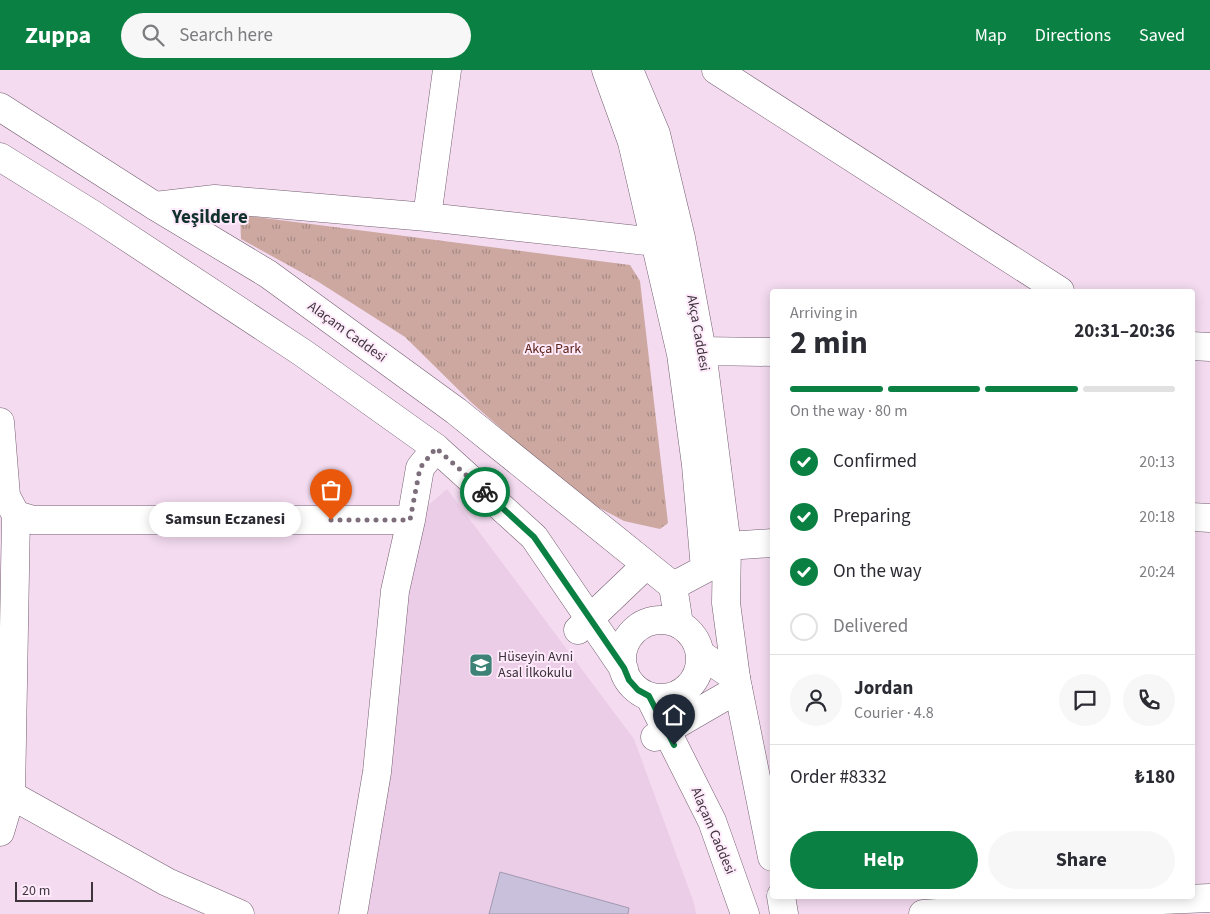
<!DOCTYPE html>
<html lang="en">
<head>
<meta charset="utf-8">
<style>
  :root { --surface:#fff; --page:#f7f7f7; --text:#2b2b33; --muted:#7c7c81; --line:#e1e1e2; --accent:#0b8043 }
  body { margin:0; font-family:"Source Sans 3",sans-serif; background:var(--page); color:var(--text); height:100vh; display:flex; flex-direction:column; font-size:19px; white-space:nowrap }
  * { box-sizing:border-box; margin:0 }
  p { font-size:16px; color:var(--muted) }
  .icon { flex:none; width:28px; height:28px; fill:none; stroke:currentColor; stroke-width:2; stroke-linecap:round; stroke-linejoin:round }
  .map { position:relative; flex:1; overflow:hidden }
  .panel { position:absolute; left:770px; top:219px; width:425px; height:610px; display:flex; flex-direction:column; background:var(--surface); border-radius:5px; box-shadow:0 2px 12px #0003 }
  .panel>* { flex:none }
  .scale { position:absolute; left:15px; bottom:12px; width:78px; box-sizing:border-box; padding-left:5px; border:2px solid #3d343c; border-top:0; font-size:14px; line-height:18px; white-space:nowrap; color:#3d343c; -webkit-text-stroke:4px #feeafb; paint-order:stroke }
  .pin { position:absolute; display:grid; place-items:center; width:42px; height:42px; color:#fff; margin:-51px -21px; border-radius:50% 50% 50% 0; rotate:-45deg; box-shadow:0 0 5px #0007 }
  .pin .icon { rotate:45deg }
  .courier { position:absolute; display:grid; place-items:center; width:50px; height:50px; margin:-25px; border:4px solid #0b8043; border-radius:50%; background:#fff; color:#222; box-shadow:0 1px 6px #0007 }
  .bubble { position:absolute; height:35px; border-radius:18px; background:var(--surface); box-shadow:0 2px 12px #0003; font-size:16px; font-weight:700; line-height:35px; text-align:center }
  .headline em { font-style:normal; font-weight:700 }
  .headline div { display:flex; flex-direction:column-reverse }
  .headline { display:flex; align-items:center; justify-content:space-between; height:85px; padding:0 20px }
  h1 { font-size:32px; font-weight:700; line-height:38px }
  .bar { display:grid; grid-template-columns:repeat(4,1fr); gap:8px 5px; align-content:center; height:60px; padding:0 20px }
  .bar i { height:6px; border-radius:4px; background:var(--line) }
  .bar .selected { background:var(--accent) }
  .bar p { grid-column:span 4 }
  .line { display:flex; align-items:center; gap:12px; padding:0 20px; border-top:1px solid var(--line) }
  .line div { flex:1 }
  .round { display:grid; place-items:center; flex:none; width:52px; height:52px; border-radius:26px; background:var(--page) }
  ol { padding:0 20px; list-style:none }
  li { display:flex; align-items:center; gap:15px; height:55px }
  li p { margin-inline-start:auto }
  li .icon { padding:5px; border-radius:50%; background:var(--accent); color:#fff; stroke-width:4 }
  li:last-child { color:var(--muted) }
  li i { width:28px; height:28px; border:2px solid var(--line); border-radius:50% }
  .action { display:flex; gap:10px; margin-top:auto; padding:10px 20px }
  .action a { flex:1; height:58px; border-radius:30px; background:var(--accent); color:#fff; font-size:20px; font-weight:700; line-height:58px; text-align:center }
  .action a+a { background:var(--page); color:var(--text) }
  header { display:flex; align-items:center; gap:30px; box-sizing:border-box; height:70px; padding:0 25px; background:var(--accent); color:#fff }
  header strong { font-size:24px }
  nav { display:flex; gap:28px; margin-inline-start:auto; font-size:18px }
  .search { width:350px; height:45px; background:var(--page); display:flex; align-items:center; gap:12px; box-sizing:border-box; padding:0 18px; border-radius:28px; color:var(--muted); font-size:19px }
  .map>svg:first-child { display:block }
</style>
</head>
<body>
<header>
<strong>Zuppa</strong>
<div class="search"><svg class="icon" aria-label="search" viewBox="0 0 24 24"><circle cx="10" cy="10" r="6"/><path d="M15 15l6 6"/></svg>Search here</div>
<nav><a>Map</a><a>Directions</a><a>Saved</a></nav>
</header>
<div class="map">
<svg width="1210" height="844" viewBox="0 0 1210 844">
  <defs>
    <pattern id="park-tufts" width="24" height="20" patternUnits="userSpaceOnUse" patternTransform="scale(1.25)"><rect width="24" height="20" fill="#cca8a1"/><path d="M3 7l-1-3M5 7V3M7 7l1-3M15 17l-1-3M17 17v-4M19 17l1-3" fill="none" stroke="#a78a84"/></pattern>
  </defs>
  <rect width="100%" height="100%" fill="#f4dbf0"/>
  <path fill="#eccde7" d="M447,419l187,250 60,164 2,11h-344l59,-394z"/>
  <path fill="url(#park-tufts)" d="M240,145l390,50 10,16 28,242 -8,6 -36,-8 -45,-24 -107,-94 -67,-66 -88,-56 -76,-42z"/>
  <path fill="#c9c0db" stroke="#a198b1" d="M500,802l129,36 -1,6h-139z"/>
  <g fill="none" stroke-linecap="round" stroke-linejoin="round">
    <g stroke="#745f71" stroke-width="29">
      <path id="minor" d="M606,0l26,72 49,212 15,111 9,104 -32,17
        M629,0l27,64 25,104 21,113 25,195 -1,57 10,75
        M716,0l344,221
        M155,136l60,-7 212,18 229,25
        M427,147l20,-147
        M1192,276l18,1
        M702,281l70,1
        M0,352l6,74 10,19 17,5h378
        M1192,447l18,1
        M727,476l45,-3
        M578,560l68,-65
        M655,667l83,-48
        M0,719l167,93 73,32
        M0,762l11,-37 5,-280
        M353,844l24,-142 18,-181 16,-71 9,-52 16,-20
        M923,844l143,-10 144,-6"/>
    </g>
    <g stroke="#745f71" stroke-width="29">
      <path id="major" d="M0,37l155,99 113,68 188,137 217,175 6,38
        M0,87l92,57 211,139 133,95 98,89 90,132
        M622 589a39 39 0 1 1 78 0a39 39 0 1 1-78 0Z
        M700,584l36,24 36,179
        M649,626l63,125 33,93
        M781,826l3,18"/>
    </g>
    <use href="#minor" stroke="#fff" stroke-width="28"/>
    <use href="#major" stroke="#fff" stroke-width="28"/>
  </g>
  <g fill="none" stroke-linecap="round" stroke-linejoin="round">
    <path stroke="#7d6e7b" stroke-width="5" stroke-dasharray="0 9" d="M331,450h79l10,-52 16,-20 49,44"/>
    <path stroke="#0b8043" stroke-width="6" d="M485,422l49,45 90,131 5,12 9,10 11,6 25,49"/>
  </g>
  <defs>
    <g id="school-square" transform="scale(1.25)"><rect x="-9" y="-9" width="18" height="18" rx="4" fill="#3d8276" stroke="#feeafb"/><path d="M0-5L7-2L0 1L-7-2ZM-4 1L0 2.5L4 1V4Q0 6-4 4Z" fill="#fff"/></g>
  </defs>
  <g fill-rule="evenodd">
    <use href="#school-square" x="481" y="595"/>
  </g>
  <g text-anchor="middle" dominant-baseline="central" stroke-width="4" stroke-linejoin="round" paint-order="stroke">
    <g font-size="14" fill="#3d343c" stroke="#feeafb">
      <text transform="translate(347 262) rotate(36)">Alaçam Caddesi</text>
      <text transform="translate(698 263) rotate(80)">Akça Caddesi</text>
      <text transform="translate(713 761) rotate(67)">Alaçam Caddesi</text>
    </g>
    <g font-size="14" fill="#5d2218" stroke="#feeafb">
      <text x="553" y="279">Akça Park</text>
    </g>
    <g font-size="14" fill="#3d343c" stroke="#feeafb" text-anchor="start">
      <text x="498" y="587">Hüseyin Avni<tspan x="498" dy="16">Asal İlkokulu</tspan></text>
    </g>
    <g font-size="19" font-weight="bold" fill="#10312c" stroke="#feeafb">
      <text x="210" y="147">Yeşildere</text>
    </g>
  </g>
</svg>
<div class="scale">20 m</div>
<div class="pin" style="left:331px;top:450px;background:#ea580c"><svg class="icon" aria-label="bag" viewBox="0 0 24 24"><path d="M5 8h14l-1 12H6zM9 8a3 3 0 0 1 6 0"/></svg></div>
<div class="pin" style="left:674px;top:675px;background:#1f2937"><svg class="icon" aria-label="home" viewBox="0 0 24 24"><path d="M3 11l9-7 9 7M6 9v11h12V9"/></svg></div>
<div class="courier" style="left:485px;top:422px"><svg class="icon" aria-label="bike" viewBox="0 0 24 24"><circle cx="6" cy="16" r="4"/><circle cx="18" cy="16" r="4"/><path d="M6 16l4-8h5l3 8M10 8l3 8H6M13 5h3"/></svg></div>
<div class="bubble" style="left:149px;top:432px;width:152px">Samsun Eczanesi</div>
<section class="panel">
<div class="headline"><div><h1>2 min</h1><p>Arriving in</p></div><em>20:31–20:36</em></div>
<div class="bar"><i class="selected"></i><i class="selected"></i><i class="selected"></i><i></i><p>On the way · 80 m</p></div>
<ol>
<li><svg class="icon" aria-label="check" viewBox="0 0 24 24"><path d="M5 12l5 5 9-10"/></svg>Confirmed<p>20:13</p></li>
<li><svg class="icon" aria-label="check" viewBox="0 0 24 24"><path d="M5 12l5 5 9-10"/></svg>Preparing<p>20:18</p></li>
<li><svg class="icon" aria-label="check" viewBox="0 0 24 24"><path d="M5 12l5 5 9-10"/></svg>On the way<p>20:24</p></li>
<li><i></i>Delivered</li>
</ol>
<div class="line" style="height:90px"><a class="round"><svg class="icon" aria-label="person" viewBox="0 0 24 24"><circle cx="12" cy="8" r="4"/><path d="M4 21q1-7 8-7t8 7"/></svg></a><div><b>Jordan</b><p>Courier · 4.8</p></div><a class="round"><svg class="icon" aria-label="chat" viewBox="0 0 24 24"><path d="M4 5h16v11H9l-5 4z"/></svg></a><a class="round"><svg class="icon" aria-label="phone" viewBox="0 0 24 24"><path d="M5 4h4l2 5-3 2q2 4 5 5l2-3 5 2v4C11 20 4 13 5 4z"/></svg></a></div>
<div class="line" style="height:65px"><div>Order #8332</div><b>₺180</b></div>
<div class="action"><a>Help</a><a>Share</a></div>
</section>
</div>
</body>
</html>
